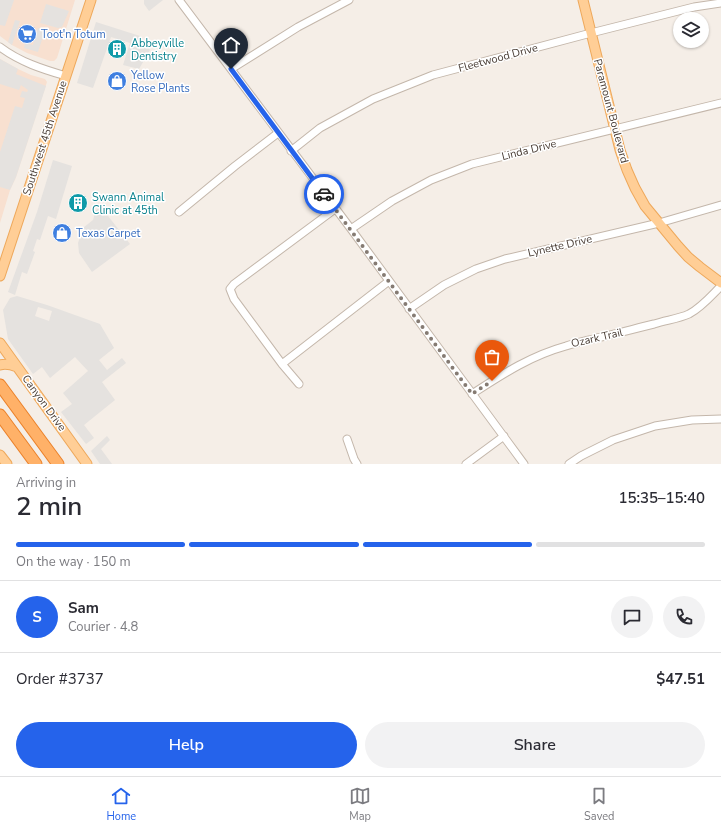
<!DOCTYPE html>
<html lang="en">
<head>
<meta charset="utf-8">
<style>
  :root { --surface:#fff; --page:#f2f2f3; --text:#2b2b33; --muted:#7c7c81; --line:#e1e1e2; --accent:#2563eb }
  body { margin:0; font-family:"Nunito Sans",sans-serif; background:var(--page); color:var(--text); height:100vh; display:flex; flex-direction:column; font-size:15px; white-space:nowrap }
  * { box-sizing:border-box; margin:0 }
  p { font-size:13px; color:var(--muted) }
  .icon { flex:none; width:22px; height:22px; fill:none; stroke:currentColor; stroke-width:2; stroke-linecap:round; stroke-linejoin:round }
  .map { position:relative; height:464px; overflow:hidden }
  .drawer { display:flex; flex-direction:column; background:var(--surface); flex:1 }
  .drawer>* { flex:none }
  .fabs { position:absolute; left:673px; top:12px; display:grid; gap:8px }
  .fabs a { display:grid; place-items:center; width:36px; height:36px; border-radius:50%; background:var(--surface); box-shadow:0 1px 3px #0004; font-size:20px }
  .pin { position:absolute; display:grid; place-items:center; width:34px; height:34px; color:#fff; margin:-41px -17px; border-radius:50% 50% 50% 0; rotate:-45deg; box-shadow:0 0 4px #0007 }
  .pin .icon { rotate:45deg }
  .courier { position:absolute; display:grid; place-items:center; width:40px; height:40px; margin:-20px; border:3px solid #2563eb; border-radius:50%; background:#fff; color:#222; box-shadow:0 1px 5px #0007 }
  .head em { font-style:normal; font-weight:600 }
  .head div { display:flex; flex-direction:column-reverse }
  .head { display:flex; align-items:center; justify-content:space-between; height:68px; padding:0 16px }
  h1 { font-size:26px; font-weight:600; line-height:30px }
  .bar { display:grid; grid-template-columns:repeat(4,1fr); gap:6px 4px; align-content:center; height:48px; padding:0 16px }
  .bar i { height:5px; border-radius:3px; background:var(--line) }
  .bar .active { background:var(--accent) }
  .bar p { grid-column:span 4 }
  .line { display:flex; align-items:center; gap:10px; padding:0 16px; border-top:1px solid var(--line) }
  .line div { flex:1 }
  .round { display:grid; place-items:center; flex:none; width:42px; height:42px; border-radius:21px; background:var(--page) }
  .primary-button { display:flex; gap:8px; margin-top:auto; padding:8px 16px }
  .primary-button a { flex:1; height:46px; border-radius:24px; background:var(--accent); color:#fff; font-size:16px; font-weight:600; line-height:46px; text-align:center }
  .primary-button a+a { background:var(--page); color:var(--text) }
  .dock { display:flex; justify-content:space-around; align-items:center; height:56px; border-top:1px solid var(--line); background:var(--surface); font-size:11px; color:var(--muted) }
  .dock a { display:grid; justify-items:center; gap:2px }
  .dock .active { color:var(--accent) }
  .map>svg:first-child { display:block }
</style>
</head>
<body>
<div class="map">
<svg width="721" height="464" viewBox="0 0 721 464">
  <rect width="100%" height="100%" fill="#f5eee7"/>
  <path fill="#f8e0d0" d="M0,0h75l-18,58 -3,3h-4l-23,-8 -15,-8 -12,-9z
    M0,59l18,10 13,6 14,4 2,3 -31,95 -6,13 -10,33z"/>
  <path fill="#e5e2df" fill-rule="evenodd" d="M0,0h14l-9,26 -5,-1z
    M144,0h19l-14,11 -5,-7z
    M46,4l23,7 -7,16 -4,1 -18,-5z
    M15,20l5,1 -8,24 -4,-3z
    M96,22l44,14 10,14 -11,19 -16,-4 7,-22 -19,-6 -18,51 -16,-5z
    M38,28l7,2 -7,22 -14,-4 1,-5 8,2z
    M0,59l18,10 -2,5 30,12 -30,91 -6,13 -10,-3v-35l15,-46 7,2 3,-10 -5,-1 2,-6 5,1 1,-2 -7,-5 -2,5 -19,-6z
    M53,160l19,6 -16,53 -8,-3 -8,24 -3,-1 -4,12 2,1 -8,22 -5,-2 -7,23 -7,-3 29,-80z
    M101,207l29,37 -38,28 -13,-19 -1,-10 5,-15 10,-8 3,-10z
    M17,296l30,9 53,19 14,24 -15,12 8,10 15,-12 4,5 -24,19 13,18 -31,25 10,13 -8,6 -25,-32 11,-8 -9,-11 25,-22 -13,-14 -25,21 -8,-11 -9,7 -25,-35 -5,-29 7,-12zM38,307l14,4 -3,10 -14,-5z
    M107,436l3,4 -9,9 11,15h-12l-9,-13z"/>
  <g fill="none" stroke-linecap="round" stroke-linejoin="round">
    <g stroke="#c4b7ab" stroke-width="9">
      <path id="minor" d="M179,0l172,229 173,235
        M0,47c20,15 42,22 66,29
        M231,69l67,-42 51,-27
        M291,151l29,-23 53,-29 60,-24 158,-42 103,-26 27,-4
        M179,212l56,-46 43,-33
        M351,229l41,-28 39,-21 41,-16 249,-61
        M409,309l35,-24 32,-16 29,-10 154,-36 62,-18
        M282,364l107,-83
        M299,384l-17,-20 -48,-65 -4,-10 4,-5 101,-75
        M472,394c31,-20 58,-38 94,-48 12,-4 24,-6 35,-9 18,-4 36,-9 53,-13 12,-4 24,-5 35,-10 13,-7 22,-18 32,-28
        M347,439l7,20 3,5
        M466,464l38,-28
        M569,464l12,-8 32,-16 42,-14 37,-6 29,-1"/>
    </g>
    <g stroke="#eea85b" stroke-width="11">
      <path id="major" d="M583,0l37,150 7,20 8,18 10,18 33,40 10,11 12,10 21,16
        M0,276l91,-276
        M0,343l87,121
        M0,365c6,-2 12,0 17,2
        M0,455l7,9"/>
    </g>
    <g stroke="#eb822b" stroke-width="13">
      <path id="highway" d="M0,385l58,79
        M0,415l36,49"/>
    </g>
    <use href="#minor" stroke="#fff" stroke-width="7"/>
    <use href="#major" stroke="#ffce96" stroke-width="9"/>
    <use href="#highway" stroke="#ffb168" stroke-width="11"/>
  </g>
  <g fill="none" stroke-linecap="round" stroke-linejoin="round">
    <path stroke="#857b73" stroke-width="4" stroke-dasharray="0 7.2" d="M324,194l148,200 20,-13"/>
    <path stroke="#2563eb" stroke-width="5" d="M231,69l93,125"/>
  </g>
  <defs>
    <g id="supermarket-disc" transform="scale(1)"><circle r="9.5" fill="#3f7fe0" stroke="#fff"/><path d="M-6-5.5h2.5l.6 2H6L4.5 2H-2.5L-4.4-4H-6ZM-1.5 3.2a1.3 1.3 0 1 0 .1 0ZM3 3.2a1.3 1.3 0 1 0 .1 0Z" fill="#fff"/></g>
    <g id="building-disc" transform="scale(1)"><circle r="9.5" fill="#0f9aa8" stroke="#fff"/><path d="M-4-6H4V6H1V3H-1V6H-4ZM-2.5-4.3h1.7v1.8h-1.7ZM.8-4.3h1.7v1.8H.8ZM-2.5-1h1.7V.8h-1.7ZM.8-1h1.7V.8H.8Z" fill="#fff"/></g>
    <g id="shop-disc" transform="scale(1)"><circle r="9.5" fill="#3f7fe0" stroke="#fff"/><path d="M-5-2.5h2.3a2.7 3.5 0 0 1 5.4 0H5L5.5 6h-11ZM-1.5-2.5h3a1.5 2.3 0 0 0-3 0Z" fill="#fff"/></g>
  </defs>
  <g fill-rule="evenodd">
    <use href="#supermarket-disc" x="27" y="34"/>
    <use href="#building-disc" x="117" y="49"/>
    <use href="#shop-disc" x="117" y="81"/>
    <use href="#building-disc" x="78" y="203"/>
    <use href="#shop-disc" x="62" y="233"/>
  </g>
  <g text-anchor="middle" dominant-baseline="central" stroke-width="3" stroke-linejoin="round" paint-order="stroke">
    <g font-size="11" fill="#366cbe" stroke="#fff" text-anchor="start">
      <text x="41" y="34">Toot'n Totum</text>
      <text x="131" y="75">Yellow<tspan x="131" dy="13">Rose Plants</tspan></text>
      <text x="76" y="233">Texas Carpet</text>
    </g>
    <g font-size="11" fill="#0d838f" stroke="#fff" text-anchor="start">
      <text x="131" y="43">Abbeyville<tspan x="131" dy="13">Dentistry</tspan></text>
      <text x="92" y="197">Swann Animal<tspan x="92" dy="13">Clinic at 45th</tspan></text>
    </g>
    <g font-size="11" fill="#493d35" stroke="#fff">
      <text transform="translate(498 58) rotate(-15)">Fleetwood Drive</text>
      <text transform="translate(611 111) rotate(75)">Paramount Boulevard</text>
      <text transform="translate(45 138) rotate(-72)">Southwest 45th Avenue</text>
      <text transform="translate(529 150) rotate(-14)">Linda Drive</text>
      <text transform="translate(560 246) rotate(-13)">Lynette Drive</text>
      <text transform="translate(597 338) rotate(-13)">Ozark Trail</text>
      <text transform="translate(44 403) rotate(54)">Canyon Drive</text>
    </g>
  </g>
</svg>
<div class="fabs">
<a><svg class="icon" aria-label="layers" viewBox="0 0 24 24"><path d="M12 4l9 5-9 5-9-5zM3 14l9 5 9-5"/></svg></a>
</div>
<div class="pin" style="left:492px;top:381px;background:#ea580c"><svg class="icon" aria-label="bag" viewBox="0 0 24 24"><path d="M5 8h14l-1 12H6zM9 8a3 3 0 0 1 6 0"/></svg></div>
<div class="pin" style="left:231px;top:69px;background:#1f2937"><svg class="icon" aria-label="home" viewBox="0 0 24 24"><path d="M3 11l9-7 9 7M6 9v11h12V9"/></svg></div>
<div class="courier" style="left:324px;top:194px"><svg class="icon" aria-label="car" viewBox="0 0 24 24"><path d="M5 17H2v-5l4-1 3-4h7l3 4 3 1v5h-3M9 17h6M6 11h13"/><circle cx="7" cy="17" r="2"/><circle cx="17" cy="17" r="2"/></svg></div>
</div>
<section class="drawer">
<div class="head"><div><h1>2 min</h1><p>Arriving in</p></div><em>15:35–15:40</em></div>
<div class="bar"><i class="active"></i><i class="active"></i><i class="active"></i><i></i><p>On the way · 150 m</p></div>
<div class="line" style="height:72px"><b class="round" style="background:var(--accent);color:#fff">S</b><div><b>Sam</b><p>Courier · 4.8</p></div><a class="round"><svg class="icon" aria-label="chat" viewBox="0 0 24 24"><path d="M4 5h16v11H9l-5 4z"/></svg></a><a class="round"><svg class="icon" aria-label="phone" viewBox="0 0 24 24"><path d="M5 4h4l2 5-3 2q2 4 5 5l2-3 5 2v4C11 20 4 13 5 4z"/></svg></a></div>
<div class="line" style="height:52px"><div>Order #3737</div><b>$47.51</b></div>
<div class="primary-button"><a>Help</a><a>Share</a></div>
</section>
<nav class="dock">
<a class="active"><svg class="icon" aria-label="home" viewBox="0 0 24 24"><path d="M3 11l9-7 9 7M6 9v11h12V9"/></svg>Home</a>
<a><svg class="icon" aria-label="map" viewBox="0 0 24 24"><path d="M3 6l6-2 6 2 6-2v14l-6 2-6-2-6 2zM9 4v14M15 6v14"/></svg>Map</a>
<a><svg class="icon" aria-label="saved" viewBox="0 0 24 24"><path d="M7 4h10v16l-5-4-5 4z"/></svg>Saved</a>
</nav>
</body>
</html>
